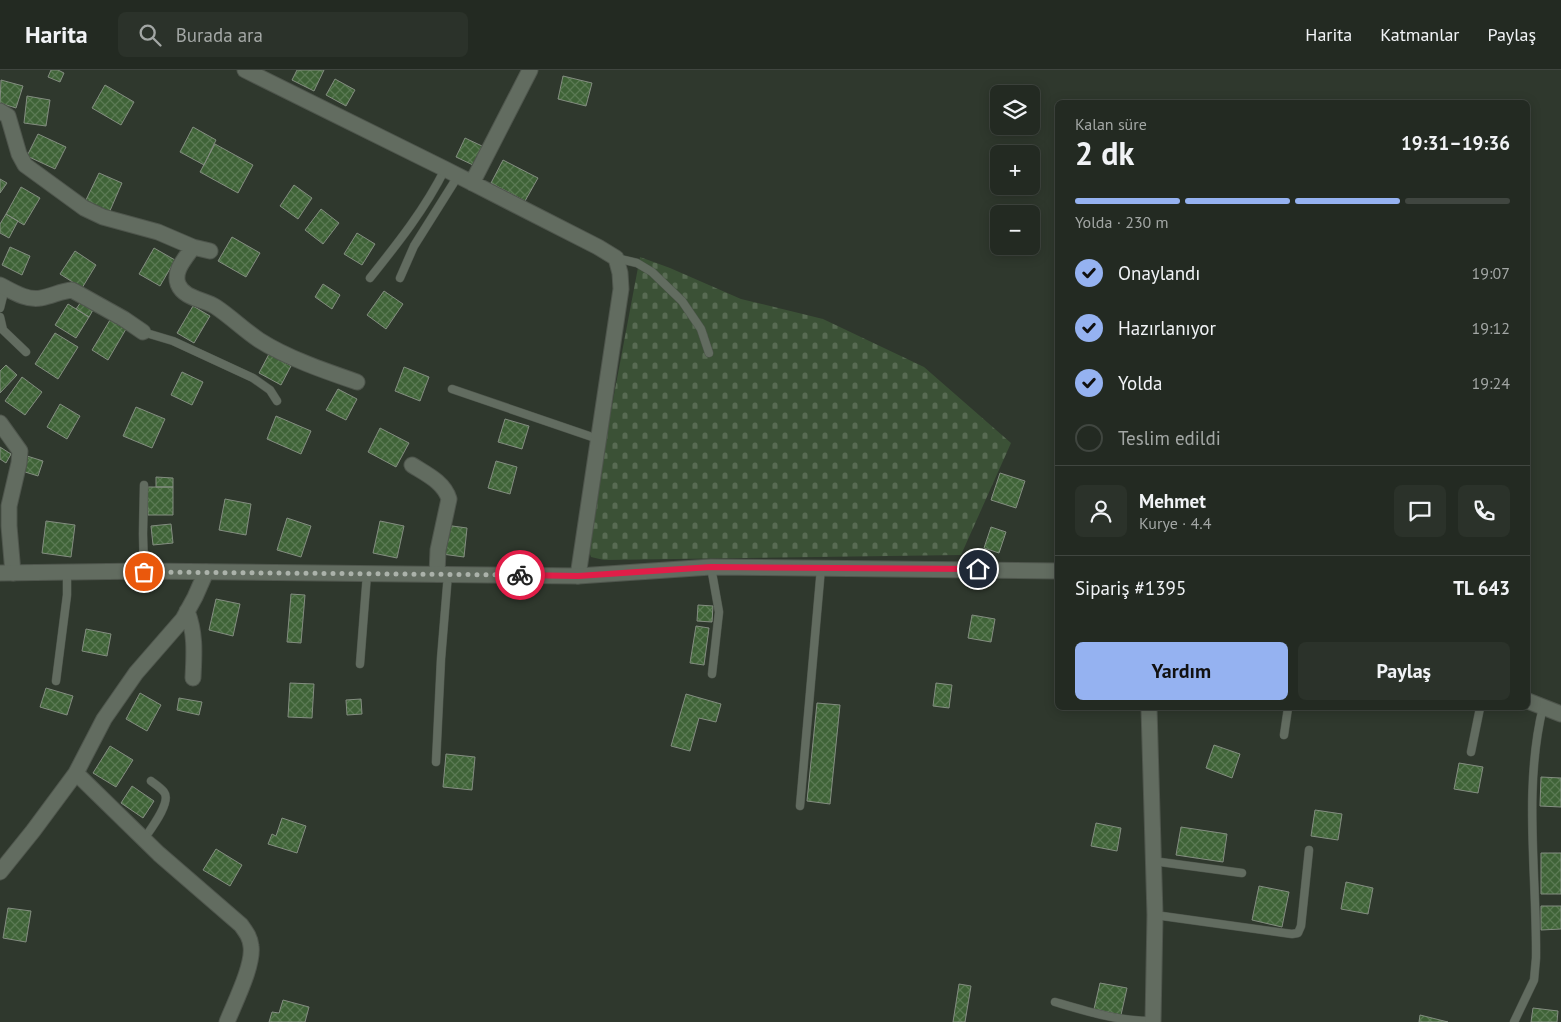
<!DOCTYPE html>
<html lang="tr">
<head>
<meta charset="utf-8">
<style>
  :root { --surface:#232a22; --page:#2b322a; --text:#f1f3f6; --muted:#a3a7a5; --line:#404640; --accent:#95b2f1 }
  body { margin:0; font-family:"PT Sans",sans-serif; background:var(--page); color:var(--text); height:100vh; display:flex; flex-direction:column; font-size:19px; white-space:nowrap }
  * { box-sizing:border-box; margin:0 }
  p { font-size:16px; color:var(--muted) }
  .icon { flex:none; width:28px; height:28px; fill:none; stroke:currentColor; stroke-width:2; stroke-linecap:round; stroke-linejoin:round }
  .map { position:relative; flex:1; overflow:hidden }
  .side { position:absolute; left:1055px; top:30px; width:475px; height:610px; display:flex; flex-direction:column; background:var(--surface); border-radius:8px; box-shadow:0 2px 12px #0003,0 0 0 1px var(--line) }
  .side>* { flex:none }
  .tools { position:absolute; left:990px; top:15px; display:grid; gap:10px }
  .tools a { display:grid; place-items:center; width:50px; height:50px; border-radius:8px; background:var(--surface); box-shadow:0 2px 12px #0003,0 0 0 1px var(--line); font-size:25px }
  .pin { position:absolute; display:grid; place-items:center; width:42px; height:42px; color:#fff; margin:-21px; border:2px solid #fff; border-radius:50%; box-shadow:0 1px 5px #0007 }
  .courier { position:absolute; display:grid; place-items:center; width:50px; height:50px; margin:-25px; border:4px solid #e11d48; border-radius:50%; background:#fff; color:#222; box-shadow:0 1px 6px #0007 }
  .head em { font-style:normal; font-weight:800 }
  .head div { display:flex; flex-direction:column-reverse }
  .head { display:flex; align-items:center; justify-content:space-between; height:85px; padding:0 20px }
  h1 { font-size:32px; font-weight:800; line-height:38px }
  .bar { display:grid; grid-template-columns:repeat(4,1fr); gap:8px 5px; align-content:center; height:60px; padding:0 20px }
  .bar i { height:6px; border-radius:4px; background:var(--line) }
  .bar .active { background:var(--accent) }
  .bar p { grid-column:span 4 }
  .line { display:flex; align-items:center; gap:12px; padding:0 20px; border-top:1px solid var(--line) }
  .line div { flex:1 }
  .round { display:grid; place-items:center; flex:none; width:52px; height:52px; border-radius:8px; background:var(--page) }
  ol { padding:0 20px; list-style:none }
  li { display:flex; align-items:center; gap:15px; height:55px }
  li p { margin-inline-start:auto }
  li .icon { padding:5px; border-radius:50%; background:var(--accent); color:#111; stroke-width:4 }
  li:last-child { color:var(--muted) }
  li i { width:28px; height:28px; border:2px solid var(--line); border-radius:50% }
  .primary-button { display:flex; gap:10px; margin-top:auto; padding:10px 20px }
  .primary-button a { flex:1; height:58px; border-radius:8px; background:var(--accent); color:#111; font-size:20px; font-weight:800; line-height:58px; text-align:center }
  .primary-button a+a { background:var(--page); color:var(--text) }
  header { display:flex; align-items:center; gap:30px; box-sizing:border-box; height:70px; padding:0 25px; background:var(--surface); border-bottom:1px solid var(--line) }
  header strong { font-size:24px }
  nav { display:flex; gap:28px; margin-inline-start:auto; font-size:18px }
  .search { width:350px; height:45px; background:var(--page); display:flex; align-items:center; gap:12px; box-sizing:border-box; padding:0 18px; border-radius:8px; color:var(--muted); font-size:19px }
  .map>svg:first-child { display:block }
</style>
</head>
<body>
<header>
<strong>Harita</strong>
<div class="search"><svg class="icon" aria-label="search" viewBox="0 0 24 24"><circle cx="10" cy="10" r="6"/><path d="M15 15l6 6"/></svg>Burada ara</div>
<nav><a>Harita</a><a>Katmanlar</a><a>Paylaş</a></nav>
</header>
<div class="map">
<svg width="1561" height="952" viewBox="0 0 1561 952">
  <defs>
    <pattern id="cemetery-stones" width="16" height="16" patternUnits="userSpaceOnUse" patternTransform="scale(1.25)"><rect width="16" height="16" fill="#3b5136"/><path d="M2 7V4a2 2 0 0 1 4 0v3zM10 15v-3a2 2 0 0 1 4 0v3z" fill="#586b53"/></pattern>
    <pattern id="building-cross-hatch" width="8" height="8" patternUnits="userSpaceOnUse" patternTransform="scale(1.25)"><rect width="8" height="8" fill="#3f6337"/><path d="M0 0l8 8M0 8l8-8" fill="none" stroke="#5b7a54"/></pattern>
  </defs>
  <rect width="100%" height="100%" fill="#2f382d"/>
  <path fill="url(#cemetery-stones)" d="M640,187l30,11 71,31 82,20 101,48 87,76 -50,112 -357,5 -13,-3 -5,-14z"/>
  <path fill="url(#building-cross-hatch)" stroke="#838d80" d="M51,0h7l6,3 -4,9 -12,-5z
    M297,0h27l-10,21 -22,-11z
    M563,6l29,7 -6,23 -28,-7z
    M335,9l20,11 -9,16 -20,-11z
    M1,10l22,6 -7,22 -16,-5z
    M105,15l29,17 -13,23 -29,-17z
    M27,26l23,4 -4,26 -22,-3z
    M193,57l23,13 -12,25 -24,-13z
    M38,64l28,13 -11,22 -28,-13z
    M465,68l17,8 -9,19 -17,-8z
    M215,74l38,21 -15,28 -38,-21z
    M503,90l35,18 -13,23 -34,-18z
    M99,103l23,10 -13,30 -24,-11z
    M0,109l7,4 -7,10z
    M294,115l18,13 -14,21 -18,-13z
    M21,117l19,11 -16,27 -18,-11z
    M321,139l18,14 -16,21 -18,-14z
    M6,144l12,7 -9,17 -9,-5v-9z
    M357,163l18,11 -13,21 -18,-11z
    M232,167l28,16 -14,24 -28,-16z
    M10,177l20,9 -8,19 -20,-10z
    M154,178l21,12 -15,26 -21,-12z
    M75,181l21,14 -14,23 -22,-14z
    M323,214l17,11 -8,14 -17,-12z
    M384,221l19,13 -17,25 -19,-14z
    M81,232l12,8 -4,7 -13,-8z
    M68,234l21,13 -13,21 -21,-13z
    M193,236l17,10 -16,27 -17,-10z
    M110,250l16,9 -18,31 -16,-10z
    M55,263l23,14 -20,32 -23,-15z
    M269,284l22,12 -10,19 -22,-12z
    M6,295l11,10 -17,18v-22z
    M404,297l25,10 -9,24 -25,-10z
    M182,302l21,10 -11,23 -21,-10z
    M22,307l20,15 -17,23 -20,-14z
    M338,319l19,10 -11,21 -20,-10z
    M60,334l20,12 -13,23 -20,-12z
    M136,337l29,12 -13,29 -29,-12z
    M276,346l35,15 -10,23 -34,-15z
    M505,349l24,7 -7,23 -24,-7z
    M380,358l29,15 -13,24 -28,-15z
    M0,377l11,7 -5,9 -6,-4z
    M27,386l16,5 -5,15 -16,-5z
    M496,391l21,6 -7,27 -22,-6z
    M1000,403l25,8 -9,27 -25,-8z
    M156,407l17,1v9h-17z
    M147,417h26v28h-25z
    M225,429l26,5 -5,31 -27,-5z
    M287,448l24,8 -10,31 -24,-7z
    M46,451l29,4 -4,32 -29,-4z
    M380,451l24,5 -7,32 -24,-5z
    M171,454l2,19 -20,2 -2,-19z
    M445,455l22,3 -3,29 -22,-3z
    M991,457l15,5 -7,21 -15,-5z
    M291,524l14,1 -4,48 -14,-1z
    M216,529l24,5 -7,32 -24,-6z
    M698,535l15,1 -1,16 -15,-1z
    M972,545l23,4 -4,23 -23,-4z
    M696,556l13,2 -5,37 -14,-2z
    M86,559l25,5 -4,22 -25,-5z
    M290,613l24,1 -2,34 -24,-1z
    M936,613l16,2 -3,23 -16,-2z
    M46,618l27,8 -6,19 -27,-8z
    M140,623l21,12 -14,26 -21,-12z
    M686,624l35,10 -5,18 -17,-4 -9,33 -19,-5z
    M179,628l23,4 -3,13 -22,-5z
    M361,629l1,15 -15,1 -1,-15z
    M817,633l23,2 -10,99 -23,-3z
    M1214,675l26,9 -8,24 -26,-10z
    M110,676l23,14 -17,27 -23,-14z
    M446,684l29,3 -3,33 -29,-3z
    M1459,693l24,4 -5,26 -24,-4z
    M1541,707l20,1v29l-21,-1z
    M132,716l22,15 -11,17 -22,-15z
    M1315,740l27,4 -4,26 -27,-4z
    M282,748l24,8 -9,27 -29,-9 4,-10 4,2z
    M1096,753l25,5 -4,23 -26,-5z
    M1181,757l46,7 -4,28 -47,-7z
    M216,779l26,16 -12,21 -27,-16z
    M1541,783h20v41h-20z
    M1346,812l27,6 -5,26 -27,-5z
    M1259,816l30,6 -7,35 -30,-7z
    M1541,836h20v23l-20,1z
    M8,838l23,3 -5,31 -23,-4z
    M1100,913l27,5 -6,27 -27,-6z
    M959,914l12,2 -6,36h-12z
    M283,930l26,7 -4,15h-36l3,-10 7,1z
    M1533,938l25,3 -1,11h-26z
    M1420,945l28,7h-29z"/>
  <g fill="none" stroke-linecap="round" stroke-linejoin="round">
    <g stroke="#4f564d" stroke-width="9">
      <path id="service" d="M616,188l21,5 15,9 30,29 19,28 8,24
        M370,208c28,-35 55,-69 75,-109
        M400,208l14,-32 44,-70
        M0,238l5,-20
        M0,247l3,13 23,22
        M143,262l30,9 80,37 17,12 7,11
        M452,319l146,50
        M711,497l8,45 -7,62
        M144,501l-1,-37 1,-49
        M360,594l7,-90
        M56,611l11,-86v-22
        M1284,665l4,-27
        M1471,682l9,-44
        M436,692l5,-103 7,-85
        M800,736l21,-238
        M144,769c6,-9 28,-37 20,-47 -3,-4 -9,-8 -13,-11
        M1153,791l89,12
        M1155,845l137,19 6,-1 3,-7 8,-76
        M1055,932c34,10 62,19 98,19
        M1514,952l20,-42 2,-22c1,-84 -13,-169 7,-251"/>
    </g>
    <g stroke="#4f564d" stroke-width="17">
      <path id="minor" d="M245,0l200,99 153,78 18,11 4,15 1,16 -43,287
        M0,41l8,5 11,38 6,11 59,43 19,9 55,15 35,15 17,4
        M472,113l58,-113
        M193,177c-7,11 -20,23 -15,37 6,15 26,15 38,23 15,10 28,23 43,33 28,18 66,31 98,42
        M0,215c12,6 27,16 41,13 11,-2 20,-7 31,-8l52,29 19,13
        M0,353l20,28 -1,12 -10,43v20l4,47
        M412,395c14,9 32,17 37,34l-11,51 -1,24
        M187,541c9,23 7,44 6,67
        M1149,638l6,207 -2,107
        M76,703l83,81 82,71c5,7 9,12 10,21 3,19 -17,58 -24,76
        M0,802l33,-41 43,-58 28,-54 32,-46 47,-54 12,-22 11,-25"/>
    </g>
    <g stroke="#4f564d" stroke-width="17">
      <path id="tertiary" d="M0,503l144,-2 434,5 133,-9 347,4
        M1528,631l33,13"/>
    </g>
    <use href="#service" stroke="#626c60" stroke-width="8"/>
    <use href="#minor" stroke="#626c60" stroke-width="15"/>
    <use href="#tertiary" stroke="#626c60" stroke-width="15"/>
  </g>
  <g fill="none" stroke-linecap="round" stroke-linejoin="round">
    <path stroke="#abb2aa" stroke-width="5" stroke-dasharray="0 9" d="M144,502l376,3"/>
    <path stroke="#e11d48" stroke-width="6" d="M520,505l58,1 133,-9 267,2"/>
  </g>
</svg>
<div class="tools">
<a><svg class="icon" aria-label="layers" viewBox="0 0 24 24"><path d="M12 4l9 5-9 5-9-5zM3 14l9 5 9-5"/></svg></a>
<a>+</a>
<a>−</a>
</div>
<div class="pin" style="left:144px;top:502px;background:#ea580c"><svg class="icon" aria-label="bag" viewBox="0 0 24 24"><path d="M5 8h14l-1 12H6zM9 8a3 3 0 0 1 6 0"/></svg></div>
<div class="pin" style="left:978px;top:499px;background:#1f2937"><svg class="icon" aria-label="home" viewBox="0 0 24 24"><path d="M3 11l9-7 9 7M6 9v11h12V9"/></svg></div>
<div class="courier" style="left:520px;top:505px"><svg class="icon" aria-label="bike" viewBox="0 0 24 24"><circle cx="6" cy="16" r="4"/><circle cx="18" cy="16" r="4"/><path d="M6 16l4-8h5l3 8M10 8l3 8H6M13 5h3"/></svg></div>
<section class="side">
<div class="head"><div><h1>2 dk</h1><p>Kalan süre</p></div><em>19:31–19:36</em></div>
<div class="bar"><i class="active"></i><i class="active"></i><i class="active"></i><i></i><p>Yolda · 230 m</p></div>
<ol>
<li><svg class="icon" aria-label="check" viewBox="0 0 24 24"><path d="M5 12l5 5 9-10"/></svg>Onaylandı<p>19:07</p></li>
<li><svg class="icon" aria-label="check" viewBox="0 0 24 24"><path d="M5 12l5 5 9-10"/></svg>Hazırlanıyor<p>19:12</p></li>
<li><svg class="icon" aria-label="check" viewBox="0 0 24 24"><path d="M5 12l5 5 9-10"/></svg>Yolda<p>19:24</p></li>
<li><i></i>Teslim edildi</li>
</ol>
<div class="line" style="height:90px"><a class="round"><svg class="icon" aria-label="person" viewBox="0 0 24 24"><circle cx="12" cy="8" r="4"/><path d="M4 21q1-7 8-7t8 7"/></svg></a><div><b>Mehmet</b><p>Kurye · 4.4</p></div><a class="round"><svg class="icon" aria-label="chat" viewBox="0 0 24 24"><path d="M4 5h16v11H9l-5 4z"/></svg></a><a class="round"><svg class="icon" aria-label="phone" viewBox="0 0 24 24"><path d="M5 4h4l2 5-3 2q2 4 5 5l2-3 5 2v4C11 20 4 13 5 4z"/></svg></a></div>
<div class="line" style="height:65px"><div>Sipariş #1395</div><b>TL 643</b></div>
<div class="primary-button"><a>Yardım</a><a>Paylaş</a></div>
</section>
</div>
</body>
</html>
